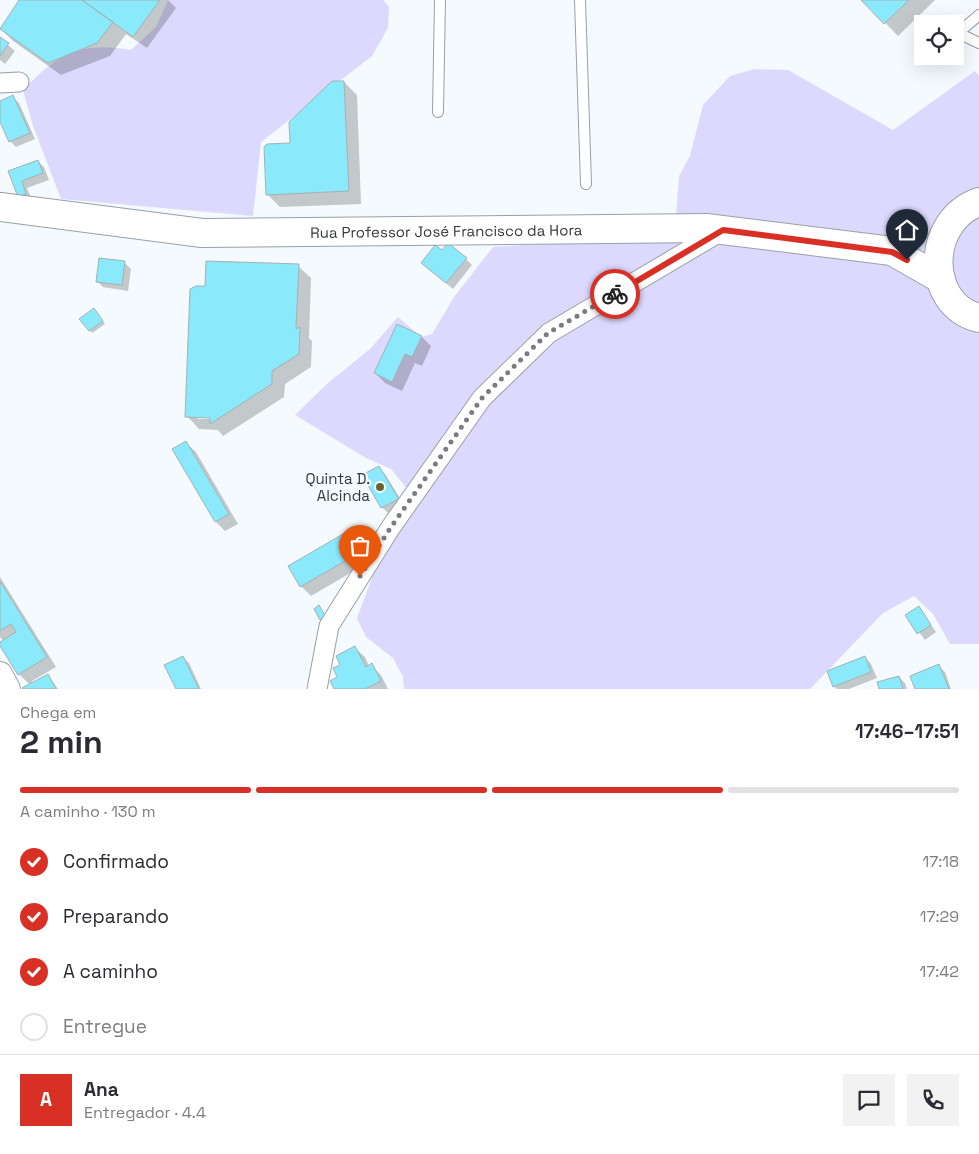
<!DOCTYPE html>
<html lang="pt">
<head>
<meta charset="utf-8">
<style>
  :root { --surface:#fff; --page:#f2f2f3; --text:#2b2b33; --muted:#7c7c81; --line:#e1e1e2; --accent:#d93025 }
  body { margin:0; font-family:"Space Grotesk",sans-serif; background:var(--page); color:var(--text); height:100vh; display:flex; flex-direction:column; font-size:19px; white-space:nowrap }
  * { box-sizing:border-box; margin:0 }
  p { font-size:16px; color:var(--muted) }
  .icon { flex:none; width:28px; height:28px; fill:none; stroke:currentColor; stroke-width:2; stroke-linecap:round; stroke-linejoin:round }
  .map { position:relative; height:689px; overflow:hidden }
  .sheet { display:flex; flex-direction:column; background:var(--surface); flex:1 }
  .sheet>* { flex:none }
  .tools { position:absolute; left:914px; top:15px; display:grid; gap:10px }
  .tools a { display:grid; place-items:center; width:50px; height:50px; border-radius:0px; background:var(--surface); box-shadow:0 5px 20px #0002; font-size:25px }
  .pin { position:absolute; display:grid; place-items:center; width:42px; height:42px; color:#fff; margin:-51px -21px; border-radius:50% 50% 50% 0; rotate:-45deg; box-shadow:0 0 5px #0007 }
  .pin .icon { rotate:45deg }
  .courier { position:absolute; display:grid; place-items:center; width:50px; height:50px; margin:-25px; border:4px solid #d93025; border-radius:50%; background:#fff; color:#222; box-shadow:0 1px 6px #0007 }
  .head em { font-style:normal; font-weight:700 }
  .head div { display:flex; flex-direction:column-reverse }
  .head { display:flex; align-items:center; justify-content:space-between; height:85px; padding:0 20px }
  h1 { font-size:32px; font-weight:700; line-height:38px }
  .bar { display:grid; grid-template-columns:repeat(4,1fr); gap:8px 5px; align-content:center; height:60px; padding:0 20px }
  .bar i { height:6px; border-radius:4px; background:var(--line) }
  .bar .on { background:var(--accent) }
  .bar p { grid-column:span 4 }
  .line { display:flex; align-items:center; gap:12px; padding:0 20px; border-top:1px solid var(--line) }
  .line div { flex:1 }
  .round { display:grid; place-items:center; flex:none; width:52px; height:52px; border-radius:0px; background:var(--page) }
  ol { padding:0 20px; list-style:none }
  li { display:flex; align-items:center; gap:15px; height:55px }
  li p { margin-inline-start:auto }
  li .icon { padding:5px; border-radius:50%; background:var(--accent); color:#fff; stroke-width:4 }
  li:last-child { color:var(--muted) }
  li i { width:28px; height:28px; border:2px solid var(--line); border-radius:50% }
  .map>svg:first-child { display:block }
</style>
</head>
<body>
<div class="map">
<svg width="979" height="689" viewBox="0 0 979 689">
  <rect width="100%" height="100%" fill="#f4fafe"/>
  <path fill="#ddd9fe" d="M168,0h215l6,7 -1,21 -16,28 -111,86 -8,74 -192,-17 -28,-73 -10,-36c35,-36 56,-49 108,-40l25,-23z
    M755,69l33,1 105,60 82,-59 4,5v568h-29l-17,-30 -19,-18 -31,17 -73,76h-406l-1,-12 -10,-19 -27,-21 -9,-19 19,-51 33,-76 -18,-22 -25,-11 -71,-43 33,-32 42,-34 28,-32 23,20 11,-3 22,-37 39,-50 134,-8 49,-22 3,-41 11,-20 13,-51 27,-29z"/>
  <path fill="#0003" fill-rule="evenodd" d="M21,0h147l8,8 -29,40 -21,-14 -16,22 -49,19 -48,-34 -13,-13z
    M863,0h72l-37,36z
    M0,38l15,13 -10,13 -5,-4z
    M344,82l13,13 4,109 -81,3 -13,-13 24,-50z
    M13,97l6,6 16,36 -19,8 -6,-6 -10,-22v-16z
    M38,161l6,6 5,13 -22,8 5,12 -13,-4 -9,-24z
    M442,252l24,7 6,6 -19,24 -24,-20z
    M100,259l25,4 6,6 -3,22 -25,-4 -6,-6z
    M298,266l13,12 -2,60 3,3 -1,26 -26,17 -1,13 -61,39 -5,-6 -19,-1 -12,-13zM198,416l18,1v2h-18z
    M97,313l8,11 -13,9 -11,-14z
    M422,337l9,9 -9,20 -7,-3 -13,28 -17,-8 -10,-10z
    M186,443l10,9 42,72 -13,7 -9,-9 -42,-73z
    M379,468l6,6 19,31 -15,9 -7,-7 -18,-32z
    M350,532l10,9 11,20 -60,35 -10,-10z
    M0,577l56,90 -24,14 1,2 15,-8 10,14h-34l6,-4 -11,-11 -19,-30 4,-3 -4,-4z
    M919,607l17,25 -11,8 -19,-25z
    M355,648l10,9 4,9 2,-1 10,10 7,14h-53z
    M182,657l7,6 12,26h-24z
    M865,657l6,7 6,14 -28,11h-12l-3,-3z
    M938,666l7,6 6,17h-35z
    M899,677l6,6 2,6h-26z"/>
  <path fill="#8ae9fb" stroke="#a5b1b4" d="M19,0h63l31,22 -16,21 -49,20 -48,-34z
    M82,0h78l-27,37z
    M861,0h48l-25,24z
    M0,37l9,6 -9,13z
    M332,81h12l5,110 -83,4 -2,-48 3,-3 23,-1 -1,-21z
    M13,95l17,38 -21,9 -9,-20v-21z
    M38,160l5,13 -21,8 4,13 -8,3 -10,-26z
    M448,243l19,15 -21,25 -25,-20 14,-18 7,5z
    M99,258l26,3 -3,24 -26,-3z
    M206,261l93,3 -3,65 4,-2 -1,27 -27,17v13l-62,40v-6l-25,-1 5,-128 6,-3h9z
    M94,308l9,13 -14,10 -10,-12z
    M397,324l25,12 -10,21 -7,-3 -13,28 -18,-9z
    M186,441l43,73 -14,8 -43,-73z
    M379,466l20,33 -18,9 -19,-33z
    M350,530l12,21 -62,36 -12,-21z
    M0,581l47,76 -29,18 -18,-29v-4l16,-10 -5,-8 -11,7z
    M319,605l7,12 -6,3 -6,-11z
    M919,606l12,19 -14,9 -12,-19z
    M355,646l11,21 6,-4 9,18 -16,8h-31l-4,-8 7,-4 -4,-9 7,-3 -4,-9z
    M183,656l16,33h-23l-12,-24z
    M865,656l6,16 -38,15 -6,-16z
    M939,664l10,25h-34l-5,-13z
    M48,674l8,15h-33l-1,-1z
    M899,676l4,13h-24l-2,-7z"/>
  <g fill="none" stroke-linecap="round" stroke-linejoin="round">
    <g stroke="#97a0a6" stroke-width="12">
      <path id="service" d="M580,0l6,184
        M979,15l-21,18 21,10
        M438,112l2,-112"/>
    </g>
    <g stroke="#97a0a6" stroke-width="21">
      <path id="minor" d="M0,83l19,-1
        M317,689l12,-63 62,-99 91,-129 67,-65 174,-103"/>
    </g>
    <g stroke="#97a0a6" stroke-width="26">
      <path id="tertiary" d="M0,674l8,15"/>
    </g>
    <g stroke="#97a0a6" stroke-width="30">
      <g id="secondary">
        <path d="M979,202c-54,19 -54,103 0,116"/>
        <path id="s1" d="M0,207l202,26 504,-5 186,23 49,28"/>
      </g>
    </g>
    <use href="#service" stroke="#fff" stroke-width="10"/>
    <use href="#minor" stroke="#fff" stroke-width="19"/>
    <use href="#tertiary" stroke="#fff" stroke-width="24"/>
    <use href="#secondary" stroke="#fff" stroke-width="28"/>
  </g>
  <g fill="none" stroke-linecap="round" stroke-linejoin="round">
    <path stroke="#787d80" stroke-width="5" stroke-dasharray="0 9" d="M360,576l31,-49 91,-129 66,-65 67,-39"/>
    <path stroke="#d93025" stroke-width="6" d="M615,294l108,-64 169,22 15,8"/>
  </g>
  <circle fill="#66632f" stroke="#f4fafe" stroke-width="2" cx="380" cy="487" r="5"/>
  <g text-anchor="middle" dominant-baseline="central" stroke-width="5" stroke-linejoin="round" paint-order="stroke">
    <g font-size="15" fill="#35393c" stroke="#f4fafe">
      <text stroke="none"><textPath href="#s1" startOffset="448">Rua Professor José Francisco da Hora</textPath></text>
    </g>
    <g font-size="15" fill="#35393c" stroke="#f4fafe" text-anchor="end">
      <text x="370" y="478">Quinta D.<tspan x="370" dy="17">Alcinda</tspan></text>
    </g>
  </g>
</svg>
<div class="tools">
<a><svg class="icon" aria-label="locate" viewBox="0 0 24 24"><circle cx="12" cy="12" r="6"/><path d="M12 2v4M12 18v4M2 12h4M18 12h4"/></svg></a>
</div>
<div class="pin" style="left:360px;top:576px;background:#ea580c"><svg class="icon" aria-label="bag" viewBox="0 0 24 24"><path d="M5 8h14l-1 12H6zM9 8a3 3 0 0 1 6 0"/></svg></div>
<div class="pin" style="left:907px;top:260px;background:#1f2937"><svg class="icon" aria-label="home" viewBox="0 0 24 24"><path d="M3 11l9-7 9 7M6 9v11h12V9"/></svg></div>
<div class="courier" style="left:615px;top:294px"><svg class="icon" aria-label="bike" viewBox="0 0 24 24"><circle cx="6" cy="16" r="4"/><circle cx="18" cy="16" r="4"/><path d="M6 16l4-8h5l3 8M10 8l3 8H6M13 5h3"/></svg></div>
</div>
<section class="sheet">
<div class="head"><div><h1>2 min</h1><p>Chega em</p></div><em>17:46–17:51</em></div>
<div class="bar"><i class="on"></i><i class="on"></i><i class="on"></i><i></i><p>A caminho · 130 m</p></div>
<ol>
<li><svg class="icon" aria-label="check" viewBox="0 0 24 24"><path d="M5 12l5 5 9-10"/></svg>Confirmado<p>17:18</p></li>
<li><svg class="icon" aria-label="check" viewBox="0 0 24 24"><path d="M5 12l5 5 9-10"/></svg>Preparando<p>17:29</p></li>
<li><svg class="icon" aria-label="check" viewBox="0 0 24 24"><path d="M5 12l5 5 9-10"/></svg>A caminho<p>17:42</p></li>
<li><i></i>Entregue</li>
</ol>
<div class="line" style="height:90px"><b class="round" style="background:var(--accent);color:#fff">A</b><div><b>Ana</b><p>Entregador · 4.4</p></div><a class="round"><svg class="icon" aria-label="chat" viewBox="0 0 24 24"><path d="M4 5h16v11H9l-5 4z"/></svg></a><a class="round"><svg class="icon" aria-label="phone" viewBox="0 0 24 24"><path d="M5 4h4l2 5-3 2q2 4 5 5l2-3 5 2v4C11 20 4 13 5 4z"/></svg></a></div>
</section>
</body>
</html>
